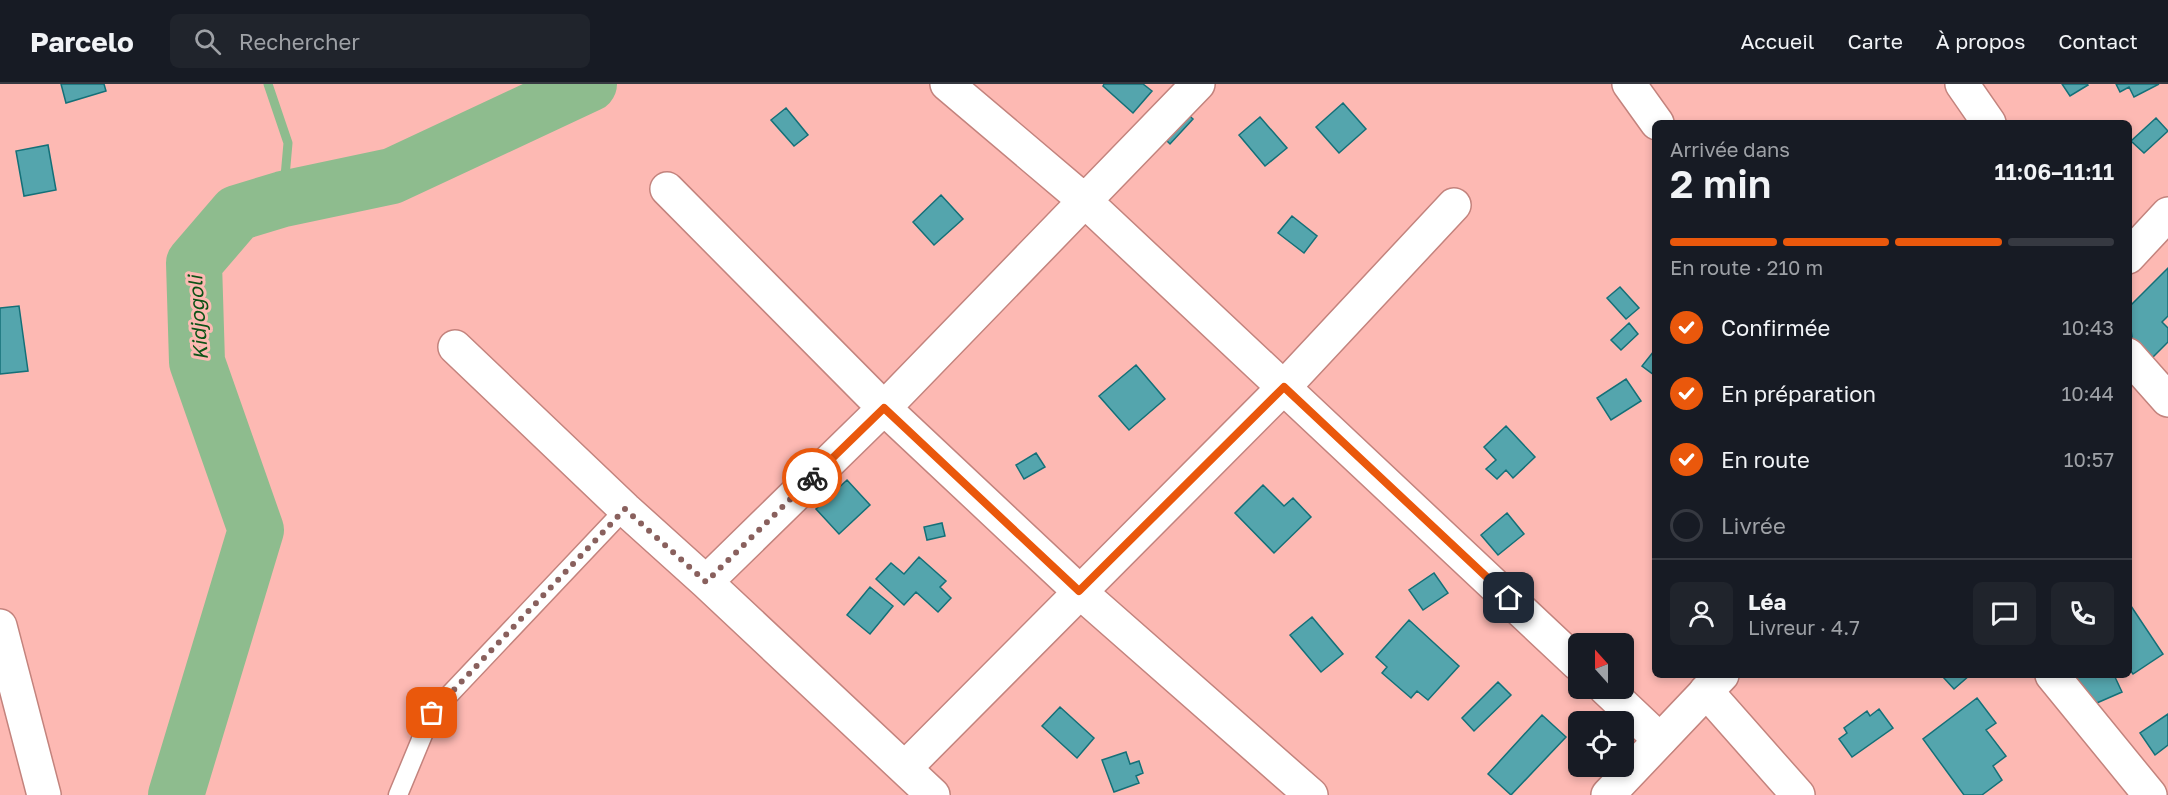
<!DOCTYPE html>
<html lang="fr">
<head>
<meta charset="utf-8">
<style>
  :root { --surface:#171b24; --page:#20242c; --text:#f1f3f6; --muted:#9ea1a6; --line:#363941; --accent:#ea580c }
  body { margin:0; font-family:"Golos Text",sans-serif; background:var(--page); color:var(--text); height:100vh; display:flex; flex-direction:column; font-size:22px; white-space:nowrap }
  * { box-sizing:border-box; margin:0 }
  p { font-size:20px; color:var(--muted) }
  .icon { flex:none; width:33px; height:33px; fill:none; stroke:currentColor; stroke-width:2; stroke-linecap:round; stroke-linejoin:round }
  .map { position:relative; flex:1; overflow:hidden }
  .drawer { position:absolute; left:1652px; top:36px; width:480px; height:558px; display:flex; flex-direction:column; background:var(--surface); border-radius:9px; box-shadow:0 3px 9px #0003 }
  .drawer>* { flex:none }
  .needle { width:39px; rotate:339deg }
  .tools { position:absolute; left:1568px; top:549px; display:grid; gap:12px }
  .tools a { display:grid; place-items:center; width:66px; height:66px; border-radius:9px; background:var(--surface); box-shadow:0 3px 9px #0003; font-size:30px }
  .pin { position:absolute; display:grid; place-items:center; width:51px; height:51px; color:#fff; margin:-26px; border-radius:12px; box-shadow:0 3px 9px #0006 }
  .courier { position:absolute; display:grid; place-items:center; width:60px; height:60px; margin:-30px; border:4px solid #ea580c; border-radius:50%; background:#fff; color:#222; box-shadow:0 2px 8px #0007 }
  .headline em { font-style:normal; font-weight:600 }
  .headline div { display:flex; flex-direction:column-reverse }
  .headline { display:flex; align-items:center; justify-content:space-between; height:102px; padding:0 18px }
  h1 { font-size:39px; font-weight:600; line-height:45px }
  .bar { display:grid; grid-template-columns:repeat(4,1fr); gap:9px 6px; align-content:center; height:72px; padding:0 18px }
  .bar i { height:8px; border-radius:4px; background:var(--line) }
  .bar .on { background:var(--accent) }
  .bar p { grid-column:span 4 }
  .line { display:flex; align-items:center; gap:15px; padding:0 18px; border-top:2px solid var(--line) }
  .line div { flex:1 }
  .round { display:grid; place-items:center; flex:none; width:63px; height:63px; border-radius:9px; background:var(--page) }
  ol { padding:0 18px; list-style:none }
  li { display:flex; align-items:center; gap:18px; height:66px }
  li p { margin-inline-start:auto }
  li .icon { padding:6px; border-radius:50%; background:var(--accent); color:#fff; stroke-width:4 }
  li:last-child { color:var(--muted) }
  li i { width:33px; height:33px; border:3px solid var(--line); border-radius:50% }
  header { display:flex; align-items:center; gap:36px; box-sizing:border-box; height:84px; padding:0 30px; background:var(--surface); border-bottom:2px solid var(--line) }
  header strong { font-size:28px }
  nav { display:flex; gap:33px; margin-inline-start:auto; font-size:21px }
  .search { width:420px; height:54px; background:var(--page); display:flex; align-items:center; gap:15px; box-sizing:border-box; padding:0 21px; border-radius:9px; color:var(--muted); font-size:22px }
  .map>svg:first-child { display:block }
</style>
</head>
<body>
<header>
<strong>Parcelo</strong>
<div class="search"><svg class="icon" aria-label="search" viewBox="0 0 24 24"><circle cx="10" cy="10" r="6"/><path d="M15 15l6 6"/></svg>Rechercher</div>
<nav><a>Accueil</a><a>Carte</a><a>À propos</a><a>Contact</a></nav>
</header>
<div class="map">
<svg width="2168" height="711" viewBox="0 0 2168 711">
  <rect width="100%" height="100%" fill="#fdb9b3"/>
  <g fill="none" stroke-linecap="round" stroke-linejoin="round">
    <path stroke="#8ebc8e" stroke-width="9" d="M268,0l20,59 -5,56"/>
    <path stroke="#8ebc8e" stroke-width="56" d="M176,711l80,-265 -59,-168 -3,-99 43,-50 46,-14 109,-23 197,-92"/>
  </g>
  <path fill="#54a5ad" stroke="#147078" stroke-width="1.5" d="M61,0h43l2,7 -40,12z
    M1104,0h39l9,7 -19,22 -30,-27z
    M2062,0h25l1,1 -18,11z
    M2116,0h43l-25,13 -5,-10 -9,5z
    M1343,19l23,26 -27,24 -23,-26z
    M786,24l22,27 -14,11 -23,-26z
    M1182,25l11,10 -23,25 -11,-11z
    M1260,33l27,31 -22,18 -26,-31z
    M2156,34l12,13 -24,22 -13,-12z
    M48,61l8,45 -32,6 -8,-45z
    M941,111l22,24 -29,26 -21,-23z
    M1292,132l25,20 -13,17 -26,-20z
    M2168,184v48l-6,6 6,6v14l-18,18 -17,-16 -5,-36z
    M1620,203l19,21 -13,11 -19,-21z
    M19,222l9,65 -28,3v-66z
    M1629,239l9,11 -17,16 -10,-10z
    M1654,267v24l-12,-9z
    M1136,281l29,34 -36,31 -30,-34z
    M1626,295l15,22 -30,19 -14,-22z
    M1506,342l29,31 -22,21 -7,-8 -9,9 -11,-10 10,-9 -12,-13z
    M1036,369l9,14 -21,12 -8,-14z
    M847,396l23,25 -31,29 -23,-25z
    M1263,401l21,21 9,-8 18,19 -37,36 -39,-40z
    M1507,429l17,21 -26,21 -17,-20z
    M942,439l3,13 -18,4 -3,-13z
    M919,473l27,24 -6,6 11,11 -13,14 -22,-20 -12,13 -28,-26 15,-16 13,11z
    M1434,489l14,20 -25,17 -14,-20z
    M870,503l23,19 -23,28 -23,-19z
    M2129,519l34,51 -30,20 -5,-7z
    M1312,533l31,37 -22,18 -31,-37z
    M1409,536l50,46 -31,34 -11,-9 -6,7 -29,-25 5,-6 -11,-10z
    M1945,591h25l-16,14 -11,-12z
    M2081,591h33l8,17 -39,17 -13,-29z
    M1498,598l13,13 -37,36 -12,-13z
    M1977,614l19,25 -10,7 20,26 -13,10 9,14 -20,15h-18l-41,-56z
    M1060,623l34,31 -17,20 -35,-32z
    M1879,625l14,19 -41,29 -13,-18 8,-6 -3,-5 23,-17 3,5z
    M2168,630v31l-13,10 -15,-22z
    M1542,631l24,22 -55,58 -23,-21z
    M1126,668l4,12 9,-3 4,12 -7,3 3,7 -25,9 -12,-32z"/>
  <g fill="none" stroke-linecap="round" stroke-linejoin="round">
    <g stroke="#c3837d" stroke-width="21">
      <path id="service" d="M398,711l34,-82 193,-204"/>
    </g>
    <g stroke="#c3837d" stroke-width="36">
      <path id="minor" d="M947,0l138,117 493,463
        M1629,0l28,39
        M1962,0l27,39
        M667,105l217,219 195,183 232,204
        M455,263l170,162 81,73 227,213
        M2128,271l40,45
        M706,498l178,-174 314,-324
        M2052,591l98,120
        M1605,604l55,52
        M1706,607l92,104
        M906,683l378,-380 170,-182"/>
    </g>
    <g stroke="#c3837d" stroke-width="36">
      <path id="tertiary" d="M2128,173l40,-43
        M0,542l44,169
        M1608,711l114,-120"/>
    </g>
    <use href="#service" stroke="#fff" stroke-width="18"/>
    <use href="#minor" stroke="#fff" stroke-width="33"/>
    <use href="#tertiary" stroke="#fff" stroke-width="33"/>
  </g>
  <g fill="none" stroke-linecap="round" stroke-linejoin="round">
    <path stroke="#89605d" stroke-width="6" stroke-dasharray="0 10.8" d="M432,629l193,-204 81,73 106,-104"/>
    <path stroke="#ea580c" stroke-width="8" d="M812,394l72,-70 195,183 205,-204 225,211"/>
  </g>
  <g text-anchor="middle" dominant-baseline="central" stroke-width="6" stroke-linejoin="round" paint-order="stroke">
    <g font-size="20" font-style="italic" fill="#0d5216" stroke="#fdb9b3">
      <text transform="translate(197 234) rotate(-94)">Kidjogoli</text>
    </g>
  </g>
</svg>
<div class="tools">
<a><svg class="needle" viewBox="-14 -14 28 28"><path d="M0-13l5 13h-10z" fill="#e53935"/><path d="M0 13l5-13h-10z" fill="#9ea1a6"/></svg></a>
<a><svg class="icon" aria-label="locate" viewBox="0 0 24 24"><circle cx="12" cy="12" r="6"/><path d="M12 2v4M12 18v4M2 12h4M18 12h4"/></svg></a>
</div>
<div class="pin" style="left:432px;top:629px;background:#ea580c"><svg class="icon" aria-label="bag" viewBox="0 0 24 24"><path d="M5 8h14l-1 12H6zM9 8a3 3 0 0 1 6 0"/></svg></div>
<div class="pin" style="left:1509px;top:514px;background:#1f2937"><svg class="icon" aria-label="home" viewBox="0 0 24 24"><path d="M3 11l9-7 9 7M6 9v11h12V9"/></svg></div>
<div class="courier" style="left:812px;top:394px"><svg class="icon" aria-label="bike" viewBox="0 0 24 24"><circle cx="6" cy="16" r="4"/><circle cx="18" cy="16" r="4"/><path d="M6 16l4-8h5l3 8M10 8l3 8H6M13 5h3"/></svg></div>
<section class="drawer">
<div class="headline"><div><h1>2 min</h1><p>Arrivée dans</p></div><em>11:06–11:11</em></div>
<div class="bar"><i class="on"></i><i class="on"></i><i class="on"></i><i></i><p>En route · 210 m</p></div>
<ol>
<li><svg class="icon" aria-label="check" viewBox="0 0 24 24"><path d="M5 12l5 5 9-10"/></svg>Confirmée<p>10:43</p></li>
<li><svg class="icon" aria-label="check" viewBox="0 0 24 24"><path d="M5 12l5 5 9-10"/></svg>En préparation<p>10:44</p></li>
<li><svg class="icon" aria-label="check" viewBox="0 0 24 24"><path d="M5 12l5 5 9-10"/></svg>En route<p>10:57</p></li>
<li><i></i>Livrée</li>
</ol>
<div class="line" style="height:108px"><a class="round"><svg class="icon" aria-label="person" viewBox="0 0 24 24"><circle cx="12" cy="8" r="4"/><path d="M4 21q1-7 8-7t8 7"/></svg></a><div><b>Léa</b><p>Livreur · 4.7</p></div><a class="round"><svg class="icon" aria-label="chat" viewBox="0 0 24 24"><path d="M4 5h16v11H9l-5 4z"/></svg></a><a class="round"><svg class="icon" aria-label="phone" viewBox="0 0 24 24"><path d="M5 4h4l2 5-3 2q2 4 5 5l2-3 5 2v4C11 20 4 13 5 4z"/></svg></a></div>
</section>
</div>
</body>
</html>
